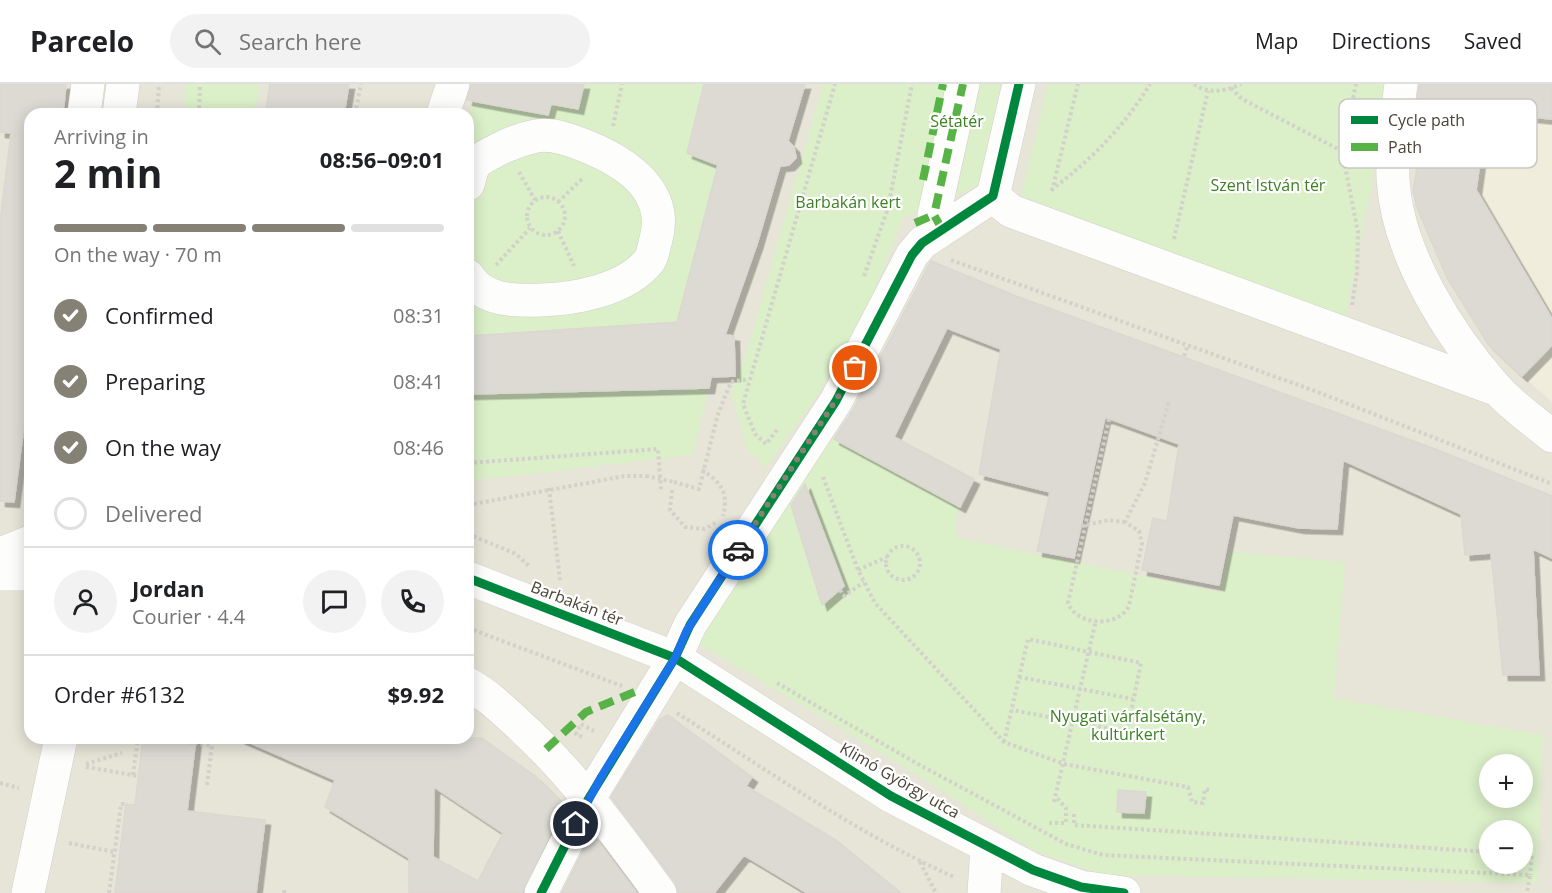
<!DOCTYPE html>
<html lang="en">
<head>
<meta charset="utf-8">
<style>
  :root { --surface:#fff; --page:#f2f2f2; --text:#202124; --muted:#757577; --line:#e0e0e0; --accent:#858175 }
  body { margin:0; font-family:"Open Sans",sans-serif; background:var(--page); color:var(--text); height:100vh; display:flex; flex-direction:column; font-size:22px; white-space:nowrap }
  * { box-sizing:border-box; margin:0 }
  p { font-size:20px; color:var(--muted) }
  .icon { flex:none; width:33px; height:33px; fill:none; stroke:currentColor; stroke-width:2; stroke-linecap:round; stroke-linejoin:round }
  .map { position:relative; flex:1; overflow:hidden }
  .side { position:absolute; left:24px; top:24px; width:450px; height:636px; display:flex; flex-direction:column; background:var(--surface); border-radius:18px; box-shadow:0 3px 15px #0003 }
  .side>* { flex:none }
  .controls { position:absolute; left:1479px; top:670px; display:grid; gap:12px }
  .controls a { display:grid; place-items:center; width:54px; height:54px; border-radius:50%; background:var(--surface); box-shadow:0 3px 15px #0003; font-size:30px }
  .pin { position:absolute; display:grid; place-items:center; width:51px; height:51px; color:#fff; margin:-26px; border:3px solid #fff; border-radius:50%; box-shadow:0 2px 6px #0007 }
  .courier { position:absolute; display:grid; place-items:center; width:60px; height:60px; margin:-30px; border:4px solid #1a73e8; border-radius:50%; background:#fff; color:#222; box-shadow:0 2px 8px #0007 }
  .head em { font-style:normal; font-weight:700 }
  .head div { display:flex; flex-direction:column-reverse }
  .head { display:flex; align-items:center; justify-content:space-between; height:102px; padding:0 30px }
  h1 { font-size:39px; font-weight:700; line-height:45px }
  .bar { display:grid; grid-template-columns:repeat(4,1fr); gap:9px 6px; align-content:center; height:72px; padding:0 30px }
  .bar i { height:8px; border-radius:4px; background:var(--line) }
  .bar .active { background:var(--accent) }
  .bar p { grid-column:span 4 }
  .line { display:flex; align-items:center; gap:15px; padding:0 30px; border-top:2px solid var(--line) }
  .line div { flex:1 }
  .round { display:grid; place-items:center; flex:none; width:63px; height:63px; border-radius:32px; background:var(--page) }
  ol { padding:0 30px; list-style:none }
  li { display:flex; align-items:center; gap:18px; height:66px }
  li p { margin-inline-start:auto }
  li .icon { padding:6px; border-radius:50%; background:var(--accent); color:#fff; stroke-width:4 }
  li:last-child { color:var(--muted) }
  li i { width:33px; height:33px; border:3px solid var(--line); border-radius:50% }
  header { display:flex; align-items:center; gap:36px; box-sizing:border-box; height:84px; padding:0 30px; background:var(--surface); border-bottom:2px solid var(--line) }
  header strong { font-size:28px }
  nav { display:flex; gap:33px; margin-inline-start:auto; font-size:21px }
  .search { width:420px; height:54px; background:var(--page); display:flex; align-items:center; gap:15px; box-sizing:border-box; padding:0 21px; border-radius:33px; color:var(--muted); font-size:22px }
  .map>svg:first-child { display:block }
</style>
</head>
<body>
<header>
<strong>Parcelo</strong>
<div class="search"><svg class="icon" aria-label="search" viewBox="0 0 24 24"><circle cx="10" cy="10" r="6"/><path d="M15 15l6 6"/></svg>Search here</div>
<nav><a>Map</a><a>Directions</a><a>Saved</a></nav>
</header>
<div class="map">
<svg width="1552" height="809" viewBox="0 0 1552 809">
  <defs>
    <filter id="shadow"><feDropShadow dx="5.5" dy="5.5" stdDeviation="0" flood-color="#0004"/></filter>
  </defs>
  <rect width="100%" height="100%" fill="#f2f1eb"/>
  <path fill="#e7e4d8" fill-rule="evenodd" d="M0,0h1552v809h-1552zM30,30h438v624h-438zM1490,681h32v33h-32zM1490,747h32v33h-32z"/>
  <path fill="#f1eddd" d="M1415,0h137v318l-64,-58 -70,-138 -7,-2 12,-70 -15,-3z"/>
  <path fill="#dbefc9" fill-rule="evenodd" d="M186,0h74l-6,30h-69z
    M584,0h120l-17,69 31,12 -41,157 -209,14v-218l4,-14 5,-2 71,13 3,-11 27,5z
    M823,0h178l-21,101 -77,33 -36,92 -52,89 -49,68 -19,-18 -16,-57 17,-44z
    M1048,0h336l-10,88 -29,148 -311,-108 -13,-17z
    M709,304l-17,67 -224,26v-87z
    M832,354l128,69 -6,20 4,11 262,54 9,-40 116,10 -11,136 209,37 -6,148 -434,-8 -73,-26 -114,-75 -218,-131zM1490,681h32v33h-32zM1490,747h32v33h-32z"/>
  <path fill="#dcdad3" stroke="#dbd8d1" stroke-width="1.5" fill-rule="evenodd" filter="url(#shadow)" d="M0,0h66l-3,30h-33v266l-16,122 -14,-1v-279l11,-89 -11,-1z
    M270,0h79l-5,30h-79z
    M471,0h113l-6,25 -27,-5 -3,11 -81,-15z
    M704,0h101l-17,57 6,6 2,11 -7,7 -9,1 -23,78 -32,91 9,1 1,40 -24,1 -2,11 -241,6v-58l209,-14 41,-157 -31,-12z
    M1419,0h133v35l-43,-4 -4,21 -21,-3 -8,57 76,129v26l-30,31 -34,-32 -41,-66 -31,-73 -3,-14 10,-57 -9,-2z
    M931,177l85,35 422,154 114,46v62l-19,-9 6,126h-36l-12,-122 -26,2 -4,-41 -118,-54 -6,69 -38,-1 -66,-13 -14,70 -77,-15 11,-52 14,3 12,-77 -74,-27 -31,141 -37,-7 13,-59 -71,-18 22,-125 -54,-21 -53,109 80,42 -14,28 -126,-68 19,-29z
    M805,400l39,102 -22,19 -31,-100z
    M668,631l84,62 -6,9 90,54 65,53h-94l-63,-38 -30,38h-36l-3,-11 -64,-85 49,-78z
    M143,654h53l-9,73 78,9 -9,73h-141l11,-89 9,1z
    M239,654h243l53,38 29,29 -42,88h-113v-35l-84,-51 10,-27zM434,703l69,46 -25,48 -45,-24z
    M1118,706l28,2 -2,21 -27,-1z
    M591,751l4,2 42,56h-75z"/>
  <g fill="none" stroke-linecap="round" stroke-linejoin="round">
    <g stroke="#d0cfc8" stroke-width="34">
      <path id="minor" d="M1401,0c-4,31 -9,64 -8,95 4,74 56,156 104,210 15,17 37,32 55,47
        M84,30l4,-30
        M119,30l4,-30
        M443,30l10,-30
        M468,100l6,-21c20,-12 38,-22 62,-27 17,-3 37,5 52,11 39,16 81,45 68,92 -2,7 -3,17 -7,22 -23,29 -74,38 -108,39 -27,1 -58,1 -73,-24
        M993,112l18,15 487,179
        M993,112l26,-112
        M942,145l-8,-14 29,-131
        M0,470l30,-12
        M0,490h30
        M468,494l207,80 216,138 142,74 48,17 43,6
        M468,600c18,10 32,23 47,37 57,51 100,111 145,172
        M28,809l33,-155
        M541,809l48,-95 86,-140 15,-33 146,-224 76,-146 10,-12 71,-47
        M984,809l3,-46"/>
    </g>
    <path stroke="#d2d1ca" stroke-width="4" stroke-dasharray="3 3" stroke-linecap="butt" d="M1194,0c15,11 31,7 47,0
      M1231,4l11,11 100,52
      M157,30l2,-30
      M199,30l1,-30
      M355,30l6,-30
      M613,42l9,-42
      M519,88l16,28
      M1051,106c40,-30 73,-63 99,-106
      M1052,107l26,-107
      M527 132a19 19 0 1 1 38 0a19 19 0 1 1-38 0Z
      M558,118l26,-25
      M558,147l16,35
      M1174,155l34,-148
      M951,176l364,131 237,93
      M496,181l34,-37
      M864,192l24,-68 24,-124
      M1352,221l5,-32 1,-41 -16,-81 14,-67
      M1184,272l4,-11
      M1109,335l-41,184c9,23 50,25 61,3l13,-63 -3,-12 -14,-9 20,-39 24,-81
      M777,346l-11,14 -11,-10 -12,-30 92,-320
      M468,379l190,-14 3,41
      M702,386c19,12 27,23 21,46
      M823,393l35,93 17,33 129,139 60,22 124,23 4,15 11,1 2,-14 4,1
      M674,398l25,7 19,-75 13,-32 18,-3
      M549,404l11,92
      M672,406l-2,20 15,17 20,2 13,-8
      M468,421l157,-29h21
      M1081,442l28,-6 16,2
      M468,450l48,20 14,13
      M886 479a17 17 0 1 1 34 0a17 17 0 1 1-34 0Z
      M858,486l29,-13
      M840,506l4,6 20,-14
      M468,544l154,58
      M1019,593l114,22
      M777,599l141,81 148,80 37,11 427,20 -3,18
      M677,629c90,57 179,120 277,164
      M582,653l-6,-3 5,-10 13,7
      M152,654l4,1
      M159,654l53,8
      M1004,658l24,-103 113,24 -14,69 -115,-22
      M86,680l36,-11
      M86,683l52,9
      M133,691l5,-37
      M0,699l19,5
      M207,701l6,-47
      M1054,718l42,-182
      M1074,730v11l416,27
      M1049,739h17v-15l-10,-11
      M69,759l45,9
      M1522,770h10l-2,21
      M920,778l16,31
      M109,809l12,-89h5
      M284,809l1,-6"/>
    <use href="#minor" stroke="#fdfdfc" stroke-width="33"/>
    <path stroke="#d2d1ca" stroke-width="4" stroke-dasharray="3 3" stroke-linecap="butt" d="M646,392l28,6"/>
    <path stroke="#57b346" stroke-width="8" stroke-dasharray="15 8" stroke-linecap="butt" d="M923,96l20,-96
      M915,139l19,-8
      M942,145l-8,-14 29,-131
      M546,665l40,-37 51,-21"/>
    <g stroke="#fff" stroke-width="13">
      <path id="cycleway" d="M468,494l207,80 216,138 142,74 48,17 43,6
        M541,809l48,-95 86,-140 15,-33 146,-224 76,-146 10,-12 71,-47 26,-112"/>
    </g>
    <use href="#cycleway" stroke="#00873e" stroke-width="9"/>
  </g>
  <g fill="none" stroke-linecap="round" stroke-linejoin="round">
    <path stroke="#858175" stroke-width="6" stroke-dasharray="0 10.8" d="M738,466l98,-150 19,-32"/>
    <path stroke="#1a73e8" stroke-width="8" d="M576,740l25,-47 74,-119 11,-26 52,-82"/>
  </g>
  <g text-anchor="middle" dominant-baseline="central" stroke-width="4.5" stroke-linejoin="round" paint-order="stroke">
    <g font-size="16" fill="#3c8223" stroke="#fff">
      <text x="957" y="37">Sétatér</text>
      <text x="1268" y="101">Szent István tér</text>
      <text x="848" y="118">Barbakán kert</text>
      <text x="1128" y="632">Nyugati várfalsétány,<tspan x="1128" dy="18">kultúrkert</tspan></text>
    </g>
    <g font-size="16" fill="#4a4436" stroke="#fff">
      <text transform="translate(577 519) rotate(21)">Barbakán tér</text>
      <text transform="translate(900 696) rotate(30)">Klimó György utca</text>
    </g>
  </g>
  <rect x="1339" y="15" width="198" height="69" rx="9" fill="#fff" stroke="#c9c7c3" stroke-width="1.5"/>
  <rect x="1351" y="32" width="27" height="8" fill="#00873e"/>
  <rect x="1351" y="59" width="27" height="8" fill="#57b346"/>
  <g font-size="16" fill="#4a4436">
    <text x="1388" y="42">Cycle path</text>
    <text x="1388" y="69">Path</text>
  </g>
</svg>
<div class="controls">
<a>+</a>
<a>−</a>
</div>
<div class="pin" style="left:855px;top:284px;background:#ea580c"><svg class="icon" aria-label="bag" viewBox="0 0 24 24"><path d="M5 8h14l-1 12H6zM9 8a3 3 0 0 1 6 0"/></svg></div>
<div class="pin" style="left:576px;top:740px;background:#1f2937"><svg class="icon" aria-label="home" viewBox="0 0 24 24"><path d="M3 11l9-7 9 7M6 9v11h12V9"/></svg></div>
<div class="courier" style="left:738px;top:466px"><svg class="icon" aria-label="car" viewBox="0 0 24 24"><path d="M5 17H2v-5l4-1 3-4h7l3 4 3 1v5h-3M9 17h6M6 11h13"/><circle cx="7" cy="17" r="2"/><circle cx="17" cy="17" r="2"/></svg></div>
<section class="side">
<div class="head"><div><h1>2 min</h1><p>Arriving in</p></div><em>08:56–09:01</em></div>
<div class="bar"><i class="active"></i><i class="active"></i><i class="active"></i><i></i><p>On the way · 70 m</p></div>
<ol>
<li><svg class="icon" aria-label="check" viewBox="0 0 24 24"><path d="M5 12l5 5 9-10"/></svg>Confirmed<p>08:31</p></li>
<li><svg class="icon" aria-label="check" viewBox="0 0 24 24"><path d="M5 12l5 5 9-10"/></svg>Preparing<p>08:41</p></li>
<li><svg class="icon" aria-label="check" viewBox="0 0 24 24"><path d="M5 12l5 5 9-10"/></svg>On the way<p>08:46</p></li>
<li><i></i>Delivered</li>
</ol>
<div class="line" style="height:108px"><a class="round"><svg class="icon" aria-label="person" viewBox="0 0 24 24"><circle cx="12" cy="8" r="4"/><path d="M4 21q1-7 8-7t8 7"/></svg></a><div><b>Jordan</b><p>Courier · 4.4</p></div><a class="round"><svg class="icon" aria-label="chat" viewBox="0 0 24 24"><path d="M4 5h16v11H9l-5 4z"/></svg></a><a class="round"><svg class="icon" aria-label="phone" viewBox="0 0 24 24"><path d="M5 4h4l2 5-3 2q2 4 5 5l2-3 5 2v4C11 20 4 13 5 4z"/></svg></a></div>
<div class="line" style="height:78px"><div>Order #6132</div><b>$9.92</b></div>
</section>
</div>
</body>
</html>
